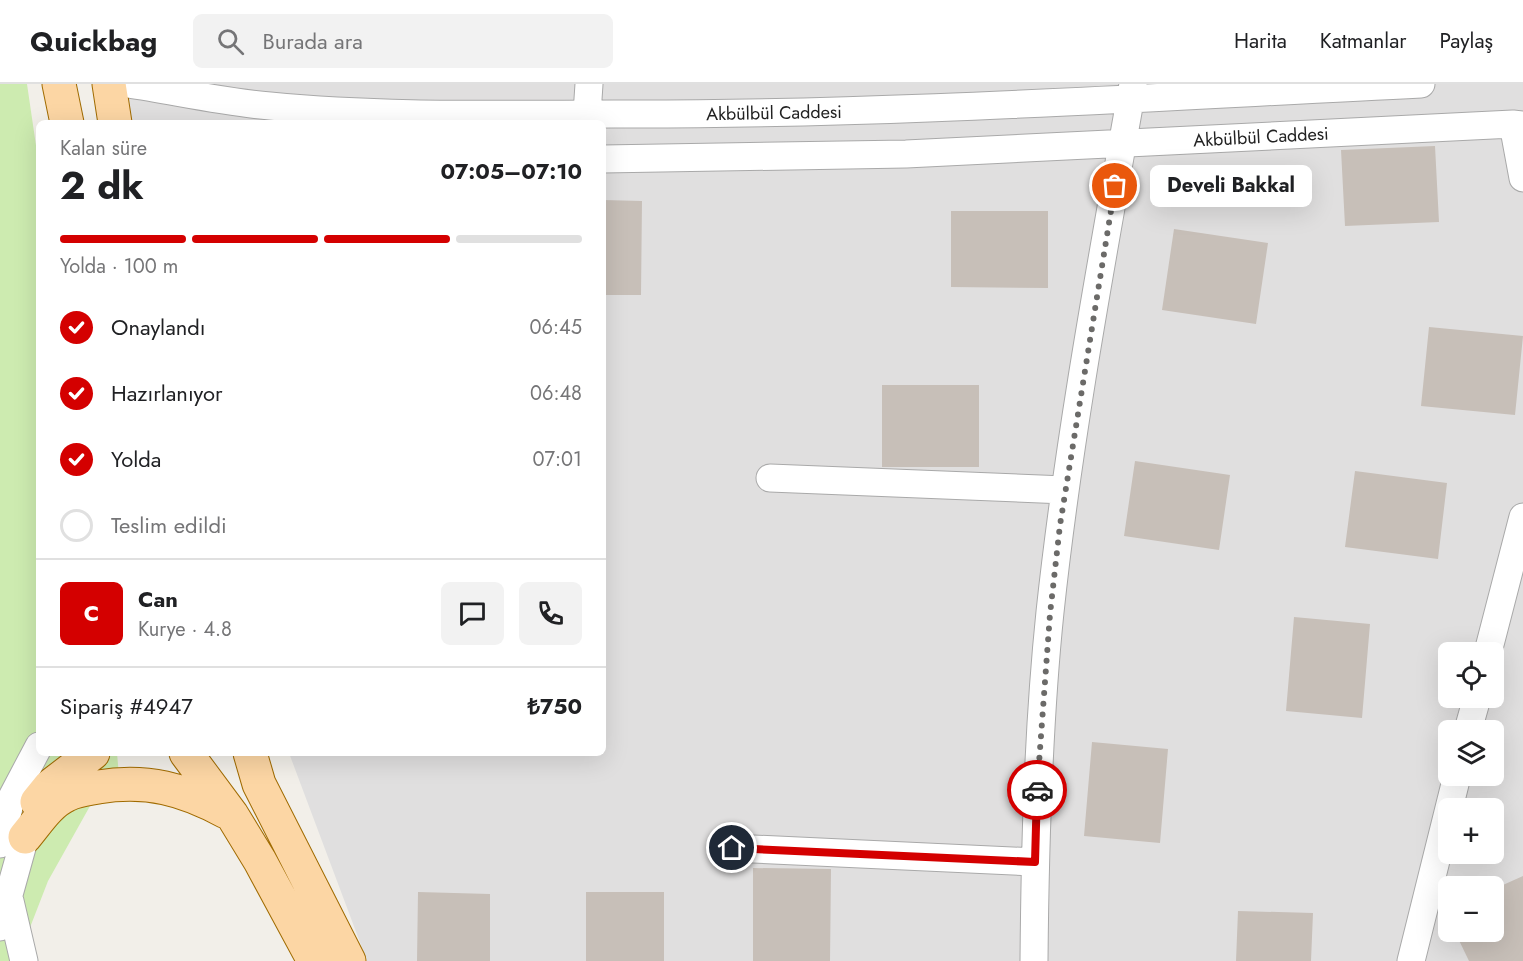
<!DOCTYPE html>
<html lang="tr">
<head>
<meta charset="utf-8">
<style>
  :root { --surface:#fff; --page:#f2f2f2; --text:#202124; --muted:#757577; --line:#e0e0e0; --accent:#d40000 }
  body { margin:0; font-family:Jost,sans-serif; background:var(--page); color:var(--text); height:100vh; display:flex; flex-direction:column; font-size:22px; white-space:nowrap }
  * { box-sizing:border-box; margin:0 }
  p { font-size:20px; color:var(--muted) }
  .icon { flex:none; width:33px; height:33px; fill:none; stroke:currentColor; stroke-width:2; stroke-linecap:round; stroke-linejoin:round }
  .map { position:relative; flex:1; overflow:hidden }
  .sheet { position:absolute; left:36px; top:36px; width:570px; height:636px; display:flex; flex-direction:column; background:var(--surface); border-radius:9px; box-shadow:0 6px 24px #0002 }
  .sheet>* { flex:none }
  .controls { position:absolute; left:1438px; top:558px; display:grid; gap:12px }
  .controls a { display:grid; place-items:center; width:66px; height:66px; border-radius:9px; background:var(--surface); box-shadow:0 6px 24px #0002; font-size:30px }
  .pin { position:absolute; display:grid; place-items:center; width:51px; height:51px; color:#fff; margin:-26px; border:3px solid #fff; border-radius:50%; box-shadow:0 2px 6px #0007 }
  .courier { position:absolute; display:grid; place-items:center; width:60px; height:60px; margin:-30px; border:4px solid #d40000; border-radius:50%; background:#fff; color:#222; box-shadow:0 2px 8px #0007 }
  .bubble { position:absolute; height:42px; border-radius:9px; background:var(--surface); box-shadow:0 6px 24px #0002; font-size:20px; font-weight:700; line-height:42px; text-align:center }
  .headline em { font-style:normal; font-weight:700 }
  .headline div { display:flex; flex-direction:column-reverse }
  .headline { display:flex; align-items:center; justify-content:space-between; height:102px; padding:0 24px }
  h1 { font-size:39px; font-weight:700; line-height:45px }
  .bar { display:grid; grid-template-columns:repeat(4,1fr); gap:9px 6px; align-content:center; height:72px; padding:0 24px }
  .bar i { height:8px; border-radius:4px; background:var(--line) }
  .bar .active { background:var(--accent) }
  .bar p { grid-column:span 4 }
  .line { display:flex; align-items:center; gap:15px; padding:0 24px; border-top:2px solid var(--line) }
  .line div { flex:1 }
  .round { display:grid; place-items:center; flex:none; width:63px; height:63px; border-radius:9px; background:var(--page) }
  ol { padding:0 24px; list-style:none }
  li { display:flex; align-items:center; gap:18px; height:66px }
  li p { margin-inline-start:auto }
  li .icon { padding:6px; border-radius:50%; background:var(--accent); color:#fff; stroke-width:4 }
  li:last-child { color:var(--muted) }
  li i { width:33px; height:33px; border:3px solid var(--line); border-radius:50% }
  header { display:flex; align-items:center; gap:36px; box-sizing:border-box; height:84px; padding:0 30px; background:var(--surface); border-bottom:2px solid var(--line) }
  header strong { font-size:28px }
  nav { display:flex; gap:33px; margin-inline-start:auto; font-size:21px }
  .search { width:420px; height:54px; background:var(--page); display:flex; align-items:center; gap:15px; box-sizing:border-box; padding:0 21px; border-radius:9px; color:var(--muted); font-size:22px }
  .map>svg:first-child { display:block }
</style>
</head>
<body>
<header>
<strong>Quickbag</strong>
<div class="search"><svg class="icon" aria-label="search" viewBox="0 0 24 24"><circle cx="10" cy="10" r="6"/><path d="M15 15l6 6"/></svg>Burada ara</div>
<nav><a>Harita</a><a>Katmanlar</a><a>Paylaş</a></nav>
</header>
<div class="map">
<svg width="1523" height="877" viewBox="0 0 1523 877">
  <rect width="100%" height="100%" fill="#f2efe9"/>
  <path fill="#e0dfdf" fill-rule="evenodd" d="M117,0h1406v877h-1156l-78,-208h314v-630h-480zM1449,568h45v46h-45zM1449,646h45v46h-45zM1449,724h45v46h-45zM1449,802h45v46h-45z"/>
  <path fill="#cdebb0" d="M0,0h27l12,82v587h78l4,46 -31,7 -42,75 -31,80h-17z"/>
  <path fill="#c7bfb8" d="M1435,62l4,76 -94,4 -4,-76z
    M603,116l39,1 -1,94h-38z
    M951,127h97v77l-97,-1z
    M1174,145l94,14 -12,81 -94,-14z
    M1429,243l94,9 -8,79 -94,-9z
    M882,301h97v82h-97z
    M1135,377l95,14 -11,75 -95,-14z
    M1355,387l92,12 -9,76 -93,-12z
    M1294,533l76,7 -8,94 -76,-7z
    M1092,658l76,7 -8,94 -76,-7z
    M753,784l78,1 -1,92h-77z
    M1523,792v85h-54l-14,-29h39v-43z
    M418,808l72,2v67h-73z
    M586,808h78v69h-78z
    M1238,827l75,2 -2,48h-75z"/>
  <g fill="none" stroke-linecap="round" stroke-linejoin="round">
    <g stroke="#a9a9a9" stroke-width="29">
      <path id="minor" d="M128,0c47,7 94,18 142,22 114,11 230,8 345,8 269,1 538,-17 806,-30
        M587,30l2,-30
        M1513,40l10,54
        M603,75l303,-5 607,-30 10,1
        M770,394l295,12
        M1488,568l35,-135
        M1468,646l9,-32
        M0,760l11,-45 28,-53
        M732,764l303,14
        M10,817l14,60
        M0,843l25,-90
        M1034,877c1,-116 4,-233 16,-349 19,-177 52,-353 83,-528
        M1411,877l46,-185"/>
    </g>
    <g stroke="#a06b00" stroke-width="35">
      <path id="major" d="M59,0l8,39
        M109,0l6,39
        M186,669l46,62 28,46 54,100
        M250,669l9,31 90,177
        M37,718l13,-16 43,-33
        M25,753c12,-14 24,-34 42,-42 9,-5 21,-6 31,-8 49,-8 86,2 128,25"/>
    </g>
    <use href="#minor" stroke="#fff" stroke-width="27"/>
    <use href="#major" stroke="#fcd6a4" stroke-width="33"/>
  </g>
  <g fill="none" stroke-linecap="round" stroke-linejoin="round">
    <path stroke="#6b6a68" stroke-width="6" stroke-dasharray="0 10.8" d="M1037,706l13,-176 10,-89 55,-339"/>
    <path stroke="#d40000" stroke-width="8" d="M732,764l303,14 2,-72"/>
  </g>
  <g text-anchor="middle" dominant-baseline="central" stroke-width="5" stroke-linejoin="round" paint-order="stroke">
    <g font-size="18" fill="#222" stroke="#fff">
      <text transform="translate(774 29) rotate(-1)">Akbülbül Caddesi</text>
      <text transform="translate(1261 53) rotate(-3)">Akbülbül Caddesi</text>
    </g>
  </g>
</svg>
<div class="controls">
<a><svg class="icon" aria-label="locate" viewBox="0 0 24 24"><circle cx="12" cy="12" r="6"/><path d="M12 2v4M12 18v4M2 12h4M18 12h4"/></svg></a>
<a><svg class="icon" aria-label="layers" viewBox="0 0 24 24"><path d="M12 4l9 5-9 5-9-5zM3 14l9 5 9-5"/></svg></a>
<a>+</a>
<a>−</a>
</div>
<div class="pin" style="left:1115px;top:102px;background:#ea580c"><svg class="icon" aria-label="bag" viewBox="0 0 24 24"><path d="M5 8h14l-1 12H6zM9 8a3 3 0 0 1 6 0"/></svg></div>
<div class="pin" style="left:732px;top:764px;background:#1f2937"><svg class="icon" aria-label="home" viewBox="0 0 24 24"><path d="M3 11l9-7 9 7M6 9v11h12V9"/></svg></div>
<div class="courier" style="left:1037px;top:706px"><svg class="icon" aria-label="car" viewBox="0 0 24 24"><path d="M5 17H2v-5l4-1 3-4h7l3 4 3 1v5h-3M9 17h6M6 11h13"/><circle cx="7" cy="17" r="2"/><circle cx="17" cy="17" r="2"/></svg></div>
<div class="bubble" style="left:1150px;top:81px;width:162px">Develi Bakkal</div>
<section class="sheet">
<div class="headline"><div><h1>2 dk</h1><p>Kalan süre</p></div><em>07:05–07:10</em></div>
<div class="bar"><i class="active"></i><i class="active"></i><i class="active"></i><i></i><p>Yolda · 100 m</p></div>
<ol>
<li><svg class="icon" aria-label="check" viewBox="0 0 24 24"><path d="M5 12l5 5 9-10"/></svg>Onaylandı<p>06:45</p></li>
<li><svg class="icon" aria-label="check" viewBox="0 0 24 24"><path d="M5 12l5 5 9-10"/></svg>Hazırlanıyor<p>06:48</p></li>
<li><svg class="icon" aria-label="check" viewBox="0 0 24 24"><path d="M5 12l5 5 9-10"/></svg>Yolda<p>07:01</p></li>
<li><i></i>Teslim edildi</li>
</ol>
<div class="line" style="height:108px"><b class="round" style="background:var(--accent);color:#fff">C</b><div><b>Can</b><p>Kurye · 4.8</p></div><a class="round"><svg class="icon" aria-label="chat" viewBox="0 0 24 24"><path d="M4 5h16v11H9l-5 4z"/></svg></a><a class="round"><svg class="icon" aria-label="phone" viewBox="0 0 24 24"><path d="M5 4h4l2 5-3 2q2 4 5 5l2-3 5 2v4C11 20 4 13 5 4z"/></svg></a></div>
<div class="line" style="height:78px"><div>Sipariş #4947</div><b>₺750</b></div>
</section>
</div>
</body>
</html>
